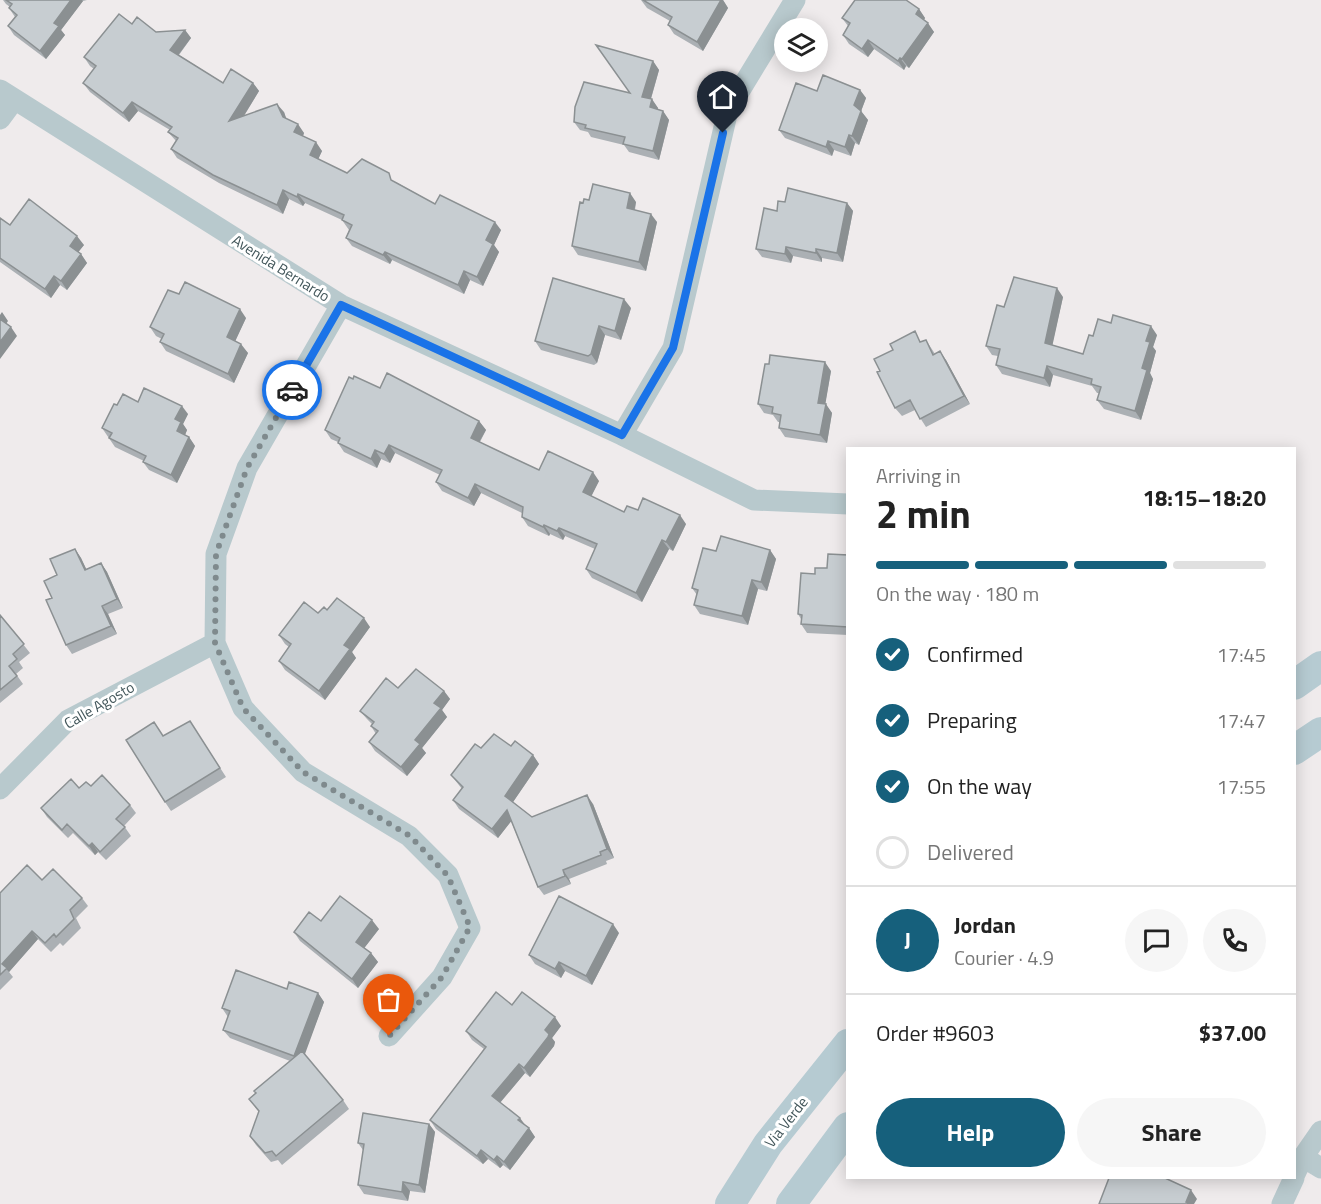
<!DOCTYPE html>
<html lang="en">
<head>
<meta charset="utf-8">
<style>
  :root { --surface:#fff; --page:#f6f6f6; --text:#222; --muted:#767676; --line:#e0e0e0; --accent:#16607c }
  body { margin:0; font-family:"Titillium Web",sans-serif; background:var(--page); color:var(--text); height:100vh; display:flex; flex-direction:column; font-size:22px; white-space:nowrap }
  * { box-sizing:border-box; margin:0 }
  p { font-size:20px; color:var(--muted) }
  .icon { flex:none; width:33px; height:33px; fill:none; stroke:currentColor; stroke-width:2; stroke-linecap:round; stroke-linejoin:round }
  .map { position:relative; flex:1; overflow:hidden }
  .panel { position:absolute; left:846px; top:447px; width:450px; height:732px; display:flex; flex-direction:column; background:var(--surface); border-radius:0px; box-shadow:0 3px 15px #0003 }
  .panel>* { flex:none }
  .fabs { position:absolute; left:774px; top:18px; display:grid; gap:12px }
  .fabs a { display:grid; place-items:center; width:54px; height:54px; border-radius:50%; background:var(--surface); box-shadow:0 3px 15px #0003; font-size:30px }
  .pin { position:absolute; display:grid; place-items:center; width:51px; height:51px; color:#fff; margin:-62px -26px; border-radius:50% 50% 50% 0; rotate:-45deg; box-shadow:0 0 6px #0007 }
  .pin .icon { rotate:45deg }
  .courier { position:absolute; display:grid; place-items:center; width:60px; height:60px; margin:-30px; border:4px solid #1a73e8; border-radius:50%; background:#fff; color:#222; box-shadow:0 2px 8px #0007 }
  .summary em { font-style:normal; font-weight:700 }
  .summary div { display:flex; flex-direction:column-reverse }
  .summary { display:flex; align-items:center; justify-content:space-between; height:102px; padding:0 30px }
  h1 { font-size:39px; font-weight:700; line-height:45px }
  .bar { display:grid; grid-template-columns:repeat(4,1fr); gap:9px 6px; align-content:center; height:72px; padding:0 30px }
  .bar i { height:8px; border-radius:4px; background:var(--line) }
  .bar .active { background:var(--accent) }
  .bar p { grid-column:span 4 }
  .line { display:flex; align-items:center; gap:15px; padding:0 30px; border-top:2px solid var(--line) }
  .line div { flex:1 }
  .round { display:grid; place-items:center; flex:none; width:63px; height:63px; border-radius:32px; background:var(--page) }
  ol { padding:0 30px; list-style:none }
  li { display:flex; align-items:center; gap:18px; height:66px }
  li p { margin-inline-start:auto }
  li .icon { padding:6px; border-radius:50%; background:var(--accent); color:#fff; stroke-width:4 }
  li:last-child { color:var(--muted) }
  li i { width:33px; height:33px; border:3px solid var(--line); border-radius:50% }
  .cta { display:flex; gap:12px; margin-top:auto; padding:12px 30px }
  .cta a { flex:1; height:69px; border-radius:36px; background:var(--accent); color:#fff; font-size:24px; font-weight:700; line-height:69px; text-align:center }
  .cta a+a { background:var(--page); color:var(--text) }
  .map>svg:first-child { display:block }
</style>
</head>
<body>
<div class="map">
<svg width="1321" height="1204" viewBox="0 0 1321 1204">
  <rect width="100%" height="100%" fill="#efebec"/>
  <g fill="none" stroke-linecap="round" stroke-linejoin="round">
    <path stroke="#b8c9cd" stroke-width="21" d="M0,90l341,215 281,130 132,65 94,4
      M0,119l14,-19
      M341,305l-94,163 -31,86 -1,89 28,65 60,64 106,64 39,39 22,53 -28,49 -53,59
      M622,435l51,-87 55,-238 67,-110
      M0,789l68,-69 147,-77
      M1303,1157l18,11
      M1294,1176l9,-19 18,-26
      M1282,1204l12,-26"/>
    <path stroke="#b6cbd2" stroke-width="30" d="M1294,685l27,-19
      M1294,750l27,-18
      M730,1204l38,-60 80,-100
      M791,1204l57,-77"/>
  </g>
  <path fill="#abb0b4" d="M3,0h84l-4,1 -22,29 4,5 -19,24 -32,-24 -6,-9 7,-9 -6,-9 1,-1 -4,-3z
    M641,0h82l5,8 -25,43 -29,-17 -6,-9 2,-4 -23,-13z
    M919,9l6,9 -1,2 10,12 -25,36 -3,-2 -2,4 -30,-21 -6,8 -19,-13 -6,-9 5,-9 -6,-8z
    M132,24l24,8 29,-2 6,8 -12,17 44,28h30l6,8 -15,25 40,-4 2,7 18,14 -1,3 19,15 -4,8 29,14 49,9 39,22 66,26 -7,15 5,7 -16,34 -13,-6 -6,14 -72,-34 -2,4 -38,-18 -6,-8 3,-8 -7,-10 -37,-17 -2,3 -14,-7 -6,15 -64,-31 -42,-25 -6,-9 5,-8 -8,-9 2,-2 -32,-19 -9,11 -39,-30 -7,-9 11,-14 -4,-3 -6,-9z
    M653,61l6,9 -8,29 7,9v2l5,1 6,9 -10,40 -30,-8 -5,-7 -33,-8 -3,-5 -8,-2 -6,-8 56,-29z
    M860,90l6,8 -5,13 7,9 -9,25 -4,-2 -4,13 -17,-6 -2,6 -47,-18 -6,-8 38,-39z
    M589,200l47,2 -1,8 22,12 -11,49 -68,-16 -6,-9 11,-43z
    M785,202l62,1 6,8 -10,51 -21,-4v4l-29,-6 -2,7 -29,-6 -6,-8 21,-38z
    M0,218l10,7 74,20 -6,7 3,2 6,9 -20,27 -7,-5 -9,13 -51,-36z
    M179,294l67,24 -11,23 13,12 -14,30 -68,-32 -6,-9 2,-3 -6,-3 -6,-9z
    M1063,297l-11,48 31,9 10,-18 64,-1 -4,12 3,4 -6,22 3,6 -12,41 -37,-11 -7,-9 2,-7h-2l-5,-7 -39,-11 -3,12 -48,-13 -6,-9 2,-9 -6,-1 -6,-9 18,-39z
    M631,308l-10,32 -16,-5 -8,28 -3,2 -53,-15 -6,-9z
    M926,340l9,14 11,6 24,44 -44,23 -11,-17 -13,6 -7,-8 -15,-37z
    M831,371l-6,33 7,9 -5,30 -42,-6 -6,-9 1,-6h-2l-5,-7 -9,-2 -6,-9z
    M353,379l126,42 7,9 -6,12 59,28 60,11 -8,15 33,16 14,-2 48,14 -13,27 -4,-2 -27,53 -50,-24 -6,-9 9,-20 -30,-13 -2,4 -13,-6 -1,2 -21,-10 -6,-9v-4l-41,-20 -7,13 -32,-15 -6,-9 4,-7 -45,-22 -5,10 -9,-4 -4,9 -33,-16 -6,-9v-1l-7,-3 -6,-9z
    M138,402l50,12 -5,10 4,6 -2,5 4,2 6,9 -18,37 -28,-13 -6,-8 1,-1 -29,-14 -13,-19 15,-23z
    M75,549l6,9 5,11 15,-6 6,9 16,36 -15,6 9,20 -45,20 -6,-9 -14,-47 5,-23z
    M770,550l6,9 -9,32 -9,-2 -10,36 -48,-11 -6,-9 3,-10 -5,-7 24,-37z
    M848,555v80l-41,-2 -6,-9v-5l-3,-5 17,-40 12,-6z
    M327,610l43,17 -18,25 4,6 -31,42 -40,-30 -6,-9 10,-14 -4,-3 -6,-9 39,-22z
    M0,615l30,38 -11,9 4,6 -7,6 7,10 -23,19z
    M398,688l46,3 6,8 -8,11 5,7 -25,31 4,5 -19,23 -32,-25 -6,-9 7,-8 -5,-8 1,-2 -5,-5 -7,-8z
    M190,721l36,56 -55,34 -6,-9 -2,-66z
    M511,746l22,9 6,9 -26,38 19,15 61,-13 21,54 -8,3 1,3 -38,15 2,5 -27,11 -6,-8 -27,-66 -13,17 -39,-29 -6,-9 9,-11 -11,-14z
    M91,786l39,19 6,8 -12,13 7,10 -25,24 -8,-8 -3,3 -22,-22 -5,5 -21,-21 -6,-9 38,-20z
    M42,880l40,18 6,8 -12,12 5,10 -18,18 -3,-3 -9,9 -13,-13 -29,33 4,5 -13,13v-97z
    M321,921l58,8 -15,19 7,5 7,9 -20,26 -58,-47 -6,-9z
    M619,933l-27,52 -27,-14 -4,7 -26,-14 -6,-9z
    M287,989l31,4 6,9 -20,52 39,46 6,9 -67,56 -4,-5 -7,2 -15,-17 -6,-9 9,-24 -10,-13 41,-38 -60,-23 -7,-8 5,-13 -6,-9z
    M512,1005l49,21 -9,12 3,4 -1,4 -24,31 -5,-4 -25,30 29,25 6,9 -25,33 -7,-5 -3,3 -12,-9 -5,5 -47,-35 -6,-9 54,-71 -12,-9 -6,-9z
    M429,1124l6,8 -10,61 -15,-2 -2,10 -44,-7 -6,-9 5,-35 -5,-7z"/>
  <path fill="#8b9092" d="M71,0h11l1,1 -22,29 4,5 -19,24 -6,-8 14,-28z
    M721,0h2l5,8 -25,43 -6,-9z
    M919,9l6,9 -3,5 -6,-9z
    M928,23l6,9 -25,36 -7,-9z
    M185,30l6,8 -15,20 -6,-8z
    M868,40l6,9 -6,8 -6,-8z
    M900,58l6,8 -2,4 -6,-9z
    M653,61l6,9 -10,35 -7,-8z
    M253,83l6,8 -24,39 -6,-9z
    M860,90l6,8 -6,16 -6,-9z
    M652,99l6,9 -2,8 -6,-9z
    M132,102l6,9 -9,11 -6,-9z
    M277,104l7,8 5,14 -6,-9z
    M663,111l6,9 -10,40 -6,-9z
    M861,111l7,9 -9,25 -7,-9z
    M298,124l6,9 -3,8 -7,-9z
    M849,135l6,8 -4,13 -6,-9z
    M828,141l6,9 -2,6 -6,-9z
    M316,142l6,9 -6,13 -6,-9z
    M283,190l6,9 -6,15 -6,-9z
    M630,193l6,9 -3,15 -6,-9z
    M298,194l7,9 -2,3 -6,-9z
    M847,203l6,8 -10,51 -6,-9z
    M651,214l6,8 -11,49 -7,-9z
    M495,222l6,8 -7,15 5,7 -16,34 -6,-9 9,-37z
    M77,236l7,9 -8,10 -6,-9z
    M786,247l7,9 -2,7 -6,-9z
    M816,249l6,9v4l-6,-9z
    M385,252l7,8 -2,4 -7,-9z
    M81,254l6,9 -20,27 -6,-9z
    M464,271l6,9 -6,14 -6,-9z
    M54,276l6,9 -9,13 -6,-9z
    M1057,288l6,9 -12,55 -6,-9z
    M624,299l7,9 -10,32 -6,-9z
    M240,309l6,9 -13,28 -6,-9z
    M2,312l6,9 -4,6 -4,-6v-6z
    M599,326l6,9 -8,28 -6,-9z
    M1151,326l6,9 -4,12 3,4 -6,22 3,6 -12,41 -6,-9 11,-70z
    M11,327l6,9 -17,23v-17z
    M241,344l7,9 -14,30 -6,-9z
    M940,351l6,9 24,44 -6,-8z
    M825,362l6,9 -7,41 -6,-9z
    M1047,366l6,9 -3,12 -6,-9z
    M826,404l6,9 -5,30 -7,-8z
    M182,406l6,8 -5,10 4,6 -4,10 -6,-9 -2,-12z
    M479,421l7,9 -9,16 -6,-8z
    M189,437l6,9 -18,37 -6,-8z
    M389,445l6,8 -5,10 -6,-9z
    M375,450l6,9 -4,9 -6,-9z
    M593,472l6,9 -10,20 -6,-9z
    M475,484l6,9 -7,13 -6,-8z
    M680,515l6,9 -13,27 -7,-9z
    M544,525l6,9 -1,2 -6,-9z
    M559,528l6,8 -2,4 -6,-9z
    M662,540l7,9 -27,53 -6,-9z
    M75,549l6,9 10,21 -6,-9z
    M770,550l6,9 -9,32 -6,-9z
    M101,563l6,9 16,36 -6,-9z
    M752,580l6,9 -10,36 -6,-9z
    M102,606l6,8 9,20 -6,-8z
    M364,618l6,9 -18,25 4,6 -31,42 -6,-9 25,-46z
    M444,691l6,8 -8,11 5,7 -25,31 4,5 -19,23 -6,-9 33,-64z
    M533,755l6,9 -28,41 -6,-9z
    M587,795l6,9 21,54 -7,-9z
    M507,810l6,9 -15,19 -6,-9z
    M92,843l6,9 -3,3 -6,-9z
    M563,870l6,9 2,5 -6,-8z
    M372,920l7,9 -17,22 -6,-9z
    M613,924l6,9 -27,52 -6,-9z
    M32,931l6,8 -29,33 -7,-8z
    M371,953l7,9 -20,26 -6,-9z
    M559,962l6,9 -4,7 -6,-9z
    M318,993l6,9 -23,63 -7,-9z
    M555,1017l6,9 -9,12 3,4 -1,4 -24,31 -6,-9 21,-38z
    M519,1064l6,9 -27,32 -6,-9z
    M520,1118l6,8 -8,-6z
    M429,1124l6,8 -10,61 -6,-8z
    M529,1128l6,9 -25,33 -6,-8z
    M481,1150l7,9 -5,5 -6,-8z
    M497,1156l6,9 -3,3 -6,-8z
    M403,1182l7,9 -2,10 -6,-9z
    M1191,1190l6,9 -3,5h-6l-2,-2z"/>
  <path fill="#c7cdd1" stroke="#8b9092" stroke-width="1.5" d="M6,0h65l-17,23 5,3 -19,25 -32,-25 9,-11 -8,-7 3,-4z
    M643,0h78l-24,42 -29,-17 4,-8z
    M855,0h51l13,9 -3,5 12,9 -26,36 -2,-1 -2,3 -30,-21 -6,9 -19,-14 7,-12 -8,-5z
    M119,14l13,10 5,-7 19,15 29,-2 -15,20 53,33 8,-14 22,14 -24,38 48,-17 6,13 15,7 -4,8 22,10 -6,13 37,18 15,-14 27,14 2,7 44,24 5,-9 55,27 -9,18 7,4 -16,33 -13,-6 -6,14 -73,-33 -2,3 -37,-17 6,-13 -10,-5 2,-5 -46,-21 -1,3 -14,-7 -6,15 -64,-30 -42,-26 7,-11 -10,-6 4,-5 -40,-25 -9,11 -40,-30 13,-17 -12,-9z
    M596,45l57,16 -11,36 10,2 -2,8 13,4 -10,40 -30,-7 2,-7 -40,-9 1,-3 -12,-3 1,-15 9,-25 46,11z
    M823,75l37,15 -6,15 7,6 -9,25 -3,-1 -4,12 -17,-6 -2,6 -47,-17 17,-47 21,8z
    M593,184l37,9 -3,15 24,6 -12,48 -67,-16 8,-44 3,1 1,-4 5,1z
    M788,188l59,15 -10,50 -21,-4v4l-30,-6 -1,7 -29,-5 8,-41 13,3 1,-10 7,1z
    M29,199l48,37 -7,10 11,8 -20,27 -7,-5 -9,13 -45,-31v-40l10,7z
    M1014,277l43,11 -12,55 38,11 6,-19 4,1 5,-17 13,4 2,-8 38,11 -5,15 4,1 -8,26 5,2 -12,41 -38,-11 4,-13 -10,-3 1,-5 -45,-13 -3,12 -48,-13 4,-16 -14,-3 11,-41 7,2z
    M553,278l71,21 -9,32 -16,-5 -8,28 -3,2 -53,-15z
    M185,282l55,27 -13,28 14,7 -13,30 -68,-32 4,-8 -14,-7 18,-37 11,4z
    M0,319l11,8 -11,15z
    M915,331l5,11 6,-2 7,15 7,-4 24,45 -44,23 -10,-19 -15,8 -18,-36 3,-1 -6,-12 19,-9 -3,-6z
    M770,355l55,7 -7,41 8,1 -6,31 -41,-7 2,-13 -9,-2 1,-6 -15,-3 7,-40h4z
    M387,373l92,48 -8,17 38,18 30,14 9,-19 45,21 -10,20 41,20 3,-6 11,4 5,-12 37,17 -14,27 -4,-2 -26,53 -50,-24 11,-25 -38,-16 -2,3 -13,-6 -1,2 -21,-10 1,-10 -48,-23 -7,14 -32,-16 6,-12 -53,-25 -5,9 -9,-4 -4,9 -33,-16 2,-5 -15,-8 24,-53 4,2 1,-3 26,12z
    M144,388l38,18 -7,13 6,3 -4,9 12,6 -18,38 -28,-13 3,-6 -37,-18 3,-5 -10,-5 12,-24 3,1 6,-11 15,8z
    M721,536l49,14 -9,32 -9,-2 -10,36 -48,-11 4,-15 -6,-2 11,-40 13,3z
    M75,549l10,21 16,-7 16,36 -15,7 9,20 -45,19 -20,-45 6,-2 -8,-17 13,-6 -7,-16z
    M828,554l20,1v72l-47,-3 1,-9 -4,-1 3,-41 14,1v-6h12z
    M337,598l27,20 -20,27 6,4 -31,42 -40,-30 12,-17 -12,-9 25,-33 14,11 6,-6 3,3z
    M0,615l24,29 -11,10 4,5 -8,7 8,10 -17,14z
    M416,669l28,22 -10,12 7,5 -26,32 5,4 -19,23 -32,-25 9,-11 -7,-5 3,-4 -14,-11 26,-33 12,10z
    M190,721l30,47 -55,34 -39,-62 28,-18 9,14z
    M494,734l17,12 4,-5 18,14 -28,41 27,21 55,-22 20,54 -7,3 1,3 -38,15 2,6 -27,11 -31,-77 -15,19 -39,-29 10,-13 -12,-12 24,-31 6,4z
    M102,775l28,30 -14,14 9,8 -25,25 -8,-9 -3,3 -22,-22 -5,6 -21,-22 30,-29 8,9 7,-6 5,4z
    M27,865l15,15 11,-11 29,29 -12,12 4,9 -18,18 -2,-3 -9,9 -13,-12 -30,33 5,4 -7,7v-82z
    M340,896l32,24 -16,22 15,11 -19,26 -58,-47 15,-20 12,9z
    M559,896l54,28 -27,52 -27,-14 -4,7 -26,-14z
    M236,970l51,19 2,-7 29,11 -24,63 -71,-26 7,-19 -8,-3z
    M496,992l16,13 10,-13 33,25 -10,13 4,4 -1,3 -24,31 -5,-4 -27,32 28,22 -2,2 11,8 -25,34 -7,-6 -3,4 -13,-10 -4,6 -47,-36 56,-73 -20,-16z
    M302,1051l41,49 -67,56 -4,-5 -7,2 -15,-17 9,-25 -10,-12 7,-6 -2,-2z
    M363,1113l66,11 -10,61 -16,-3 -1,10 -44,-7 6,-41 -6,-1z
    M1109,1178h56l26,12 -5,12 6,2h-93z"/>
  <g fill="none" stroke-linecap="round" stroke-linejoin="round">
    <path stroke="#7f8a8d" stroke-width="6" stroke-dasharray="0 10.8" d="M292,390l-45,78 -31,86 -1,89 28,65 60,64 107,64 38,40 22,51 -28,50 -53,59"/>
    <path stroke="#1a73e8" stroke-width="8" d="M292,390l49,-85 281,130 51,-87 50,-215"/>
  </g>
  <g text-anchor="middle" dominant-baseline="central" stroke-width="6" stroke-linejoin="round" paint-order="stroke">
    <g font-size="15" fill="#42565a" stroke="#fff">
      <text transform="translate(281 268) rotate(32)">Avenida Bernardo</text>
      <text transform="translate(99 705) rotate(-30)">Calle Agosto</text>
      <text transform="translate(786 1122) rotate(-52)">Via Verde</text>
    </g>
  </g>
</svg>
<div class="fabs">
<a><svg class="icon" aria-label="layers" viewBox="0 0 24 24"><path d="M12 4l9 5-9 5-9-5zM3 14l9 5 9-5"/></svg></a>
</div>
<div class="pin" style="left:389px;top:1036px;background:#ea580c"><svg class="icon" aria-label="bag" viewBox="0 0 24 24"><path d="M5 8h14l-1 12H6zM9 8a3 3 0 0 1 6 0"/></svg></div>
<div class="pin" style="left:723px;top:133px;background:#1f2937"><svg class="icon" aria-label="home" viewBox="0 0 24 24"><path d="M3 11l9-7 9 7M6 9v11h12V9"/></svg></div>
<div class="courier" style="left:292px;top:390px"><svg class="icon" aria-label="car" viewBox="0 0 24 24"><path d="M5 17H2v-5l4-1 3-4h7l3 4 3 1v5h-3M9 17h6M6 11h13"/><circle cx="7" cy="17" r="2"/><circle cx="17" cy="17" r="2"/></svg></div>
<section class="panel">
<div class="summary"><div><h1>2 min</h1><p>Arriving in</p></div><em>18:15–18:20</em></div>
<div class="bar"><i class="active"></i><i class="active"></i><i class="active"></i><i></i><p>On the way · 180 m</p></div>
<ol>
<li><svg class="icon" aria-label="check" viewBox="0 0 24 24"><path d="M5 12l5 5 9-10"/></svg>Confirmed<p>17:45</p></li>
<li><svg class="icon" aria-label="check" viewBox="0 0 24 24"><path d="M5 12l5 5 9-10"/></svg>Preparing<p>17:47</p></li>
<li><svg class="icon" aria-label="check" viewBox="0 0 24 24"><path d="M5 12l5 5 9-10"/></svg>On the way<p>17:55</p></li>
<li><i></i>Delivered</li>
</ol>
<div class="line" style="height:108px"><b class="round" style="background:var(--accent);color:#fff">J</b><div><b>Jordan</b><p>Courier · 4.9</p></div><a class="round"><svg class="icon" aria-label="chat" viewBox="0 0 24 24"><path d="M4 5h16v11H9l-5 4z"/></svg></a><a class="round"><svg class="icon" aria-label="phone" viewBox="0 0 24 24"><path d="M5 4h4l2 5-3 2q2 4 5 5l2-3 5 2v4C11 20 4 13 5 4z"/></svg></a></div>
<div class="line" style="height:78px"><div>Order #9603</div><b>$37.00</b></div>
<div class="cta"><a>Help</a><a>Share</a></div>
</section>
</div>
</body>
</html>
